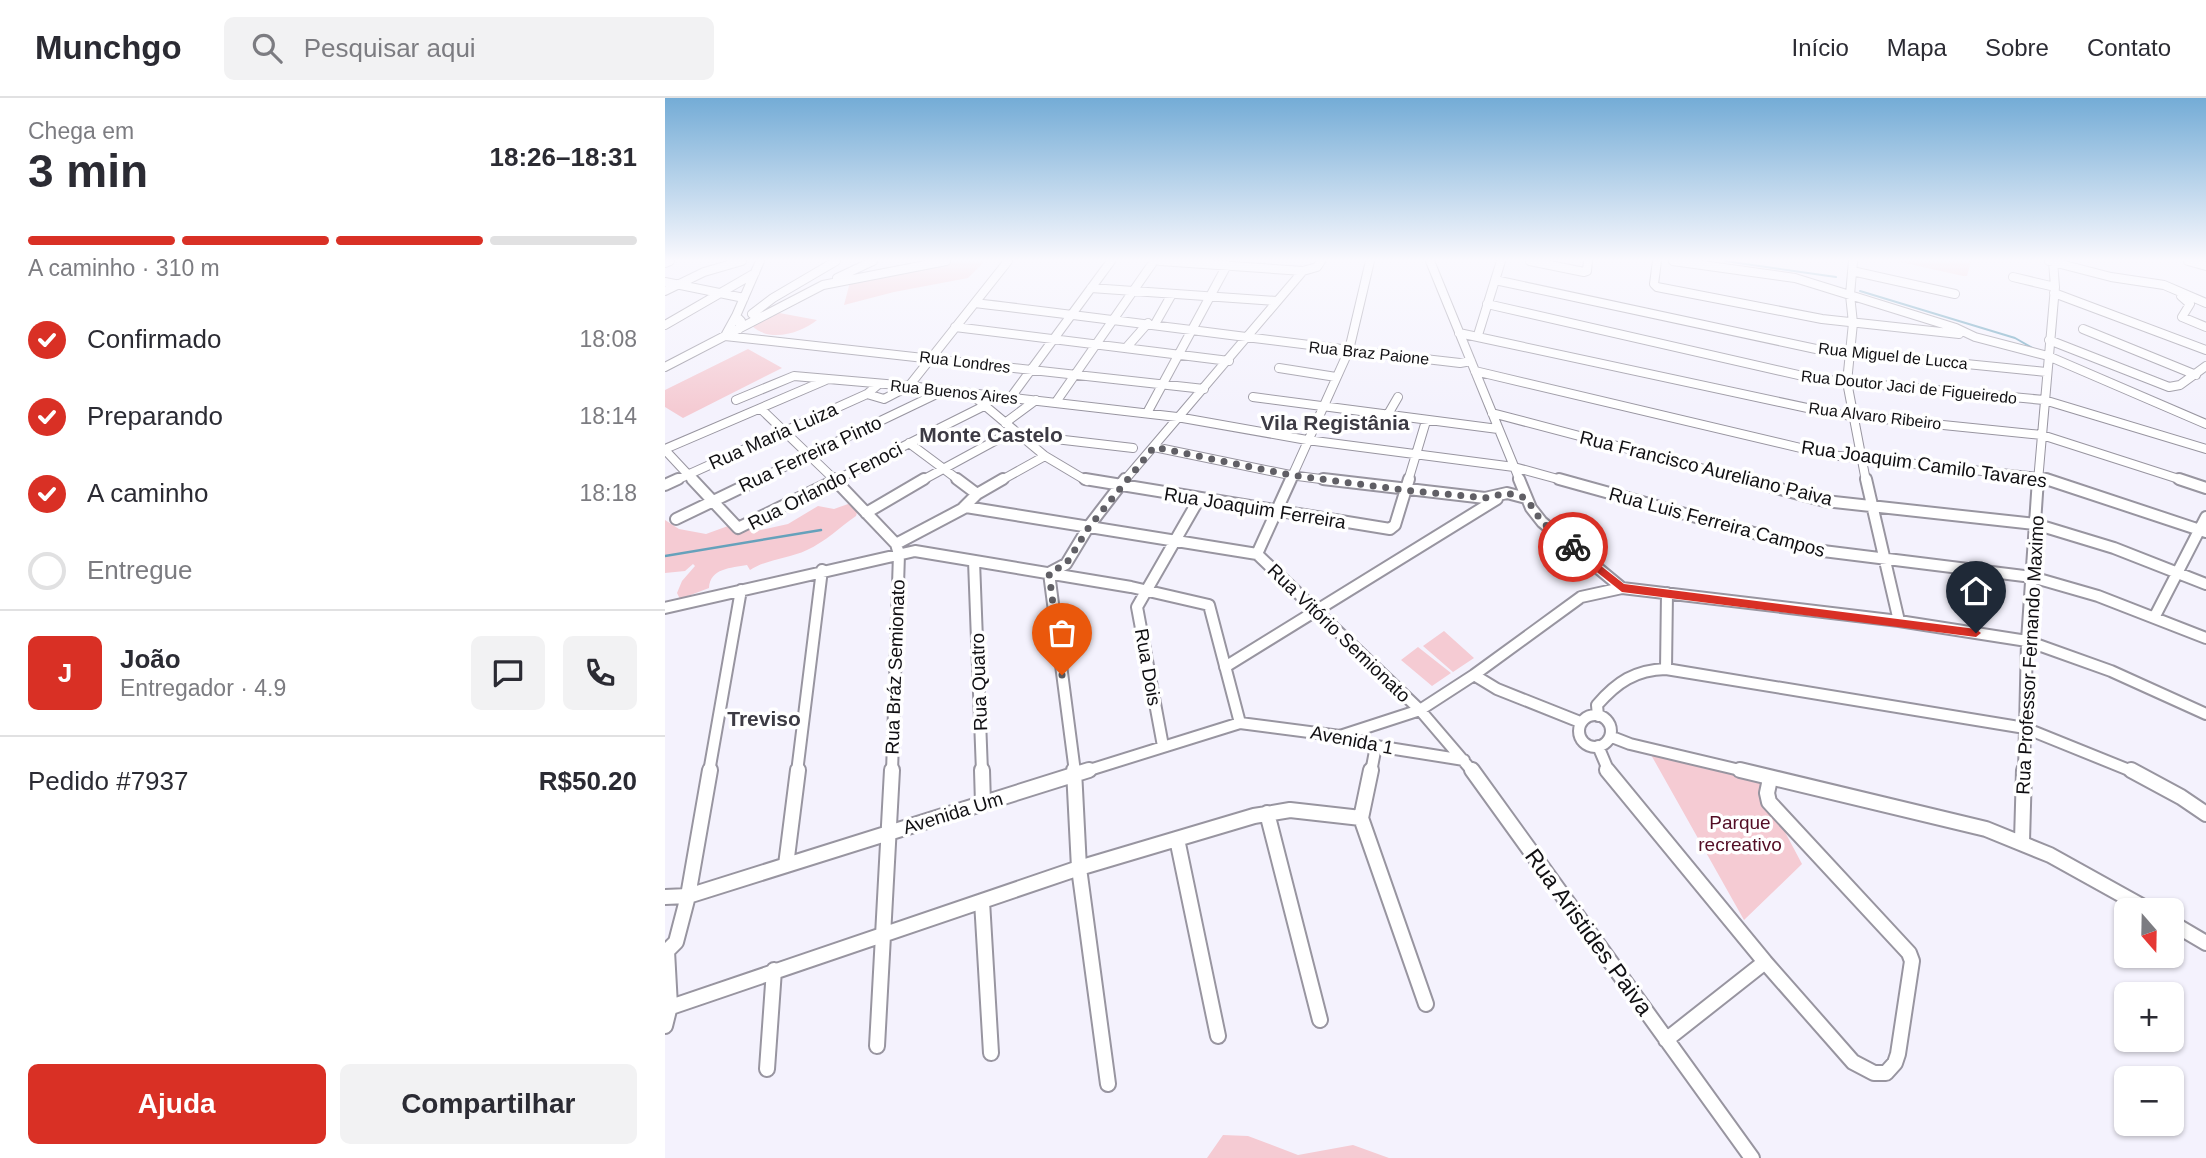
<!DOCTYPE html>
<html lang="pt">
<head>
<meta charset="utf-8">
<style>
  :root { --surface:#fff; --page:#f2f2f3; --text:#2b2b33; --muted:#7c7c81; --line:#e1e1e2; --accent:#d93025 }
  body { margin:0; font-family:Arial,sans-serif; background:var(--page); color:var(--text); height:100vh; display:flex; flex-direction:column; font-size:26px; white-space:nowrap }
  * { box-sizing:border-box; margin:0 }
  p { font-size:23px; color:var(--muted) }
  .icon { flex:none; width:38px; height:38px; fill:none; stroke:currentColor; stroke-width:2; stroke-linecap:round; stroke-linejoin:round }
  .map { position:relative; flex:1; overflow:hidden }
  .drawer { display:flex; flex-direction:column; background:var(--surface); width:665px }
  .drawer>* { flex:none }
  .needle { width:46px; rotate:160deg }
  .controls { position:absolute; left:1449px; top:800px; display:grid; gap:14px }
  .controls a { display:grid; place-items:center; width:70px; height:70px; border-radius:10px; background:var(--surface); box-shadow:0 2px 5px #0004; font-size:35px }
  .pin { position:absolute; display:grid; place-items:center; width:60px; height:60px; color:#fff; margin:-72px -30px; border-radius:50% 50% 50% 0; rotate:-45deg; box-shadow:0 0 7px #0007 }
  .pin .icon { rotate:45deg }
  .courier { position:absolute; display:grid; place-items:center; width:70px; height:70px; margin:-35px; border:5px solid #d93025; border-radius:50%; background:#fff; color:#222; box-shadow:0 2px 9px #0007 }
  .head em { font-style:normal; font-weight:700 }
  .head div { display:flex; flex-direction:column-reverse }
  .head { display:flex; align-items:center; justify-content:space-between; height:119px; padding:0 28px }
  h1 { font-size:46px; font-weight:700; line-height:52px }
  .bar { display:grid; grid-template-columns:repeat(4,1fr); gap:10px 7px; align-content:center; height:84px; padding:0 28px }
  .bar i { height:9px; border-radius:5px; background:var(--line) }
  .bar .active { background:var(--accent) }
  .bar p { grid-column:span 4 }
  .line { display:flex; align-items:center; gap:18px; padding:0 28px; border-top:2px solid var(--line) }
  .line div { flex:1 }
  .round { display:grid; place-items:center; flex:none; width:74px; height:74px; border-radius:10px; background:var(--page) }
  ol { padding:0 28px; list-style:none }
  li { display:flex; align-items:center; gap:21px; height:77px }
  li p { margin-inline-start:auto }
  li .icon { padding:7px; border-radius:50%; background:var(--accent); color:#fff; stroke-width:4 }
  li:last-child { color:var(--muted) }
  li i { width:38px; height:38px; border:4px solid var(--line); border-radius:50% }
  .button { display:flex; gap:14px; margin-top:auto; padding:14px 28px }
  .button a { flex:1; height:80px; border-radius:10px; background:var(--accent); color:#fff; font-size:28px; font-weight:700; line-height:80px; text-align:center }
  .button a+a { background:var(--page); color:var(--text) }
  header { display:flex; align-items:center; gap:42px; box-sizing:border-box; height:98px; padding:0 35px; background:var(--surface); border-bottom:2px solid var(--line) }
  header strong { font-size:33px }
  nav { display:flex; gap:38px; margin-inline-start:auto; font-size:24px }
  .search { width:490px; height:63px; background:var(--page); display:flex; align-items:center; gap:18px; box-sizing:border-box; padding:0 24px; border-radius:10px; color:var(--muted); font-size:26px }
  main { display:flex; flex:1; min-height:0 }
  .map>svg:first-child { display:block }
</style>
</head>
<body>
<header>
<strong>Munchgo</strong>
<div class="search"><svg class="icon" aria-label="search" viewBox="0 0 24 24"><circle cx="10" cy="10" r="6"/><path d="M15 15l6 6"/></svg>Pesquisar aqui</div>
<nav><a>Início</a><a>Mapa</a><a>Sobre</a><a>Contato</a></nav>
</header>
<main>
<section class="drawer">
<div class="head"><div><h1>3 min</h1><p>Chega em</p></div><em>18:26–18:31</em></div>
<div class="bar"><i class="active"></i><i class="active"></i><i class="active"></i><i></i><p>A caminho · 310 m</p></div>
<ol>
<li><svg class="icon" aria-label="check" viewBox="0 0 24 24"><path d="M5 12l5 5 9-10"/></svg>Confirmado<p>18:08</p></li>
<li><svg class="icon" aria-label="check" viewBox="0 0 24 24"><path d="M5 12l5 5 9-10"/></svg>Preparando<p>18:14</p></li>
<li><svg class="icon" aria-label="check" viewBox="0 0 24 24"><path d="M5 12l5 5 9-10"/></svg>A caminho<p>18:18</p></li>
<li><i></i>Entregue</li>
</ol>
<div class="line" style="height:126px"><b class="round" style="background:var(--accent);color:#fff">J</b><div><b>João</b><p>Entregador · 4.9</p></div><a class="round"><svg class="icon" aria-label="chat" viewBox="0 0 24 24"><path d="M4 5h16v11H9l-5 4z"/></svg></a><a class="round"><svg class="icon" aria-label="phone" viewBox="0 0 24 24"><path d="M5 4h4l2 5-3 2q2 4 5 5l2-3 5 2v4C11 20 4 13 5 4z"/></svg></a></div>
<div class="line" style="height:91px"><div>Pedido #7937</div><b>R$50.20</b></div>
<div class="button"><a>Ajuda</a><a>Compartilhar</a></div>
</section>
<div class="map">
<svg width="1541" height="1060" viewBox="0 0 1541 1060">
  <rect width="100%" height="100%" fill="#f4f2fd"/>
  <path fill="#f5cbd3" d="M289,163h31l-17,17 -74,14 -50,13 6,-23z
    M1231,163h75l-4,15h-4z
    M109,214l43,8c-16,13 -47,23 -65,6z
    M83,251l34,19 -99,50 -18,-11v-17z
    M183,406l10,5 -2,7c-16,11 -31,26 -49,34 -19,9 -40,9 -57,20l-3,-5c-16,3 -37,3 -38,23l-29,11 -3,-6 5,-12 13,-15 -2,-2 -8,7 -20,2v-53l14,9 27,5 22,-8 21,2 3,4 36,-8 30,-18 16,3z
    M779,533l30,27 -21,14 -30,-26z
    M753,549l33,26 -19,13 -31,-26z
    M985,655l115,28 2,17 35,66 -58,56z
    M558,1037l25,1 50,19 55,-10 36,13h-182z"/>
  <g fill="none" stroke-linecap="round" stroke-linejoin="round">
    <path stroke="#66a1bb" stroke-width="2" d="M1060,163l111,16
      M1195,193l155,47 21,12"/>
    <path stroke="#66a1bb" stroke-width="2.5" d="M0,458l156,-26"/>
    <g stroke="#9895a0" stroke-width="10">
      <path id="minor-far2" d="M495,163l143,10 14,-4 4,-6
        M765,163l90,220
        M865,163l54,11 3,-1 1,-10
        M992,163l-3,23 3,3 165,32 137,15
        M1008,163l122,17 161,50 19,9 73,19 158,68
        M1188,163l-3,34 3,28 -6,59 19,99
        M1384,163l62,16 53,8 42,18
        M1523,163l18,5
        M0,165l5,-2
        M1187,173l103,23
        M1348,179l42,10
        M172,180l36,-17
        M830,182l321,69 230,23
        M0,184l79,16
        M426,190l186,13
        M0,193l39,-19 38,-11
        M1389,195l152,57
        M1516,198l9,8 -8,13 24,10
        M310,205c162,19 323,42 485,60l11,-2
        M822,206l329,75 228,21 162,49
        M87,216l21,-16 63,-37
        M71,218l24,-55
        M490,226l17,-30
        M0,227l90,-52
        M290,229l274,34
        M74,231l2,-8 -5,-5 -11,20 479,53
        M1418,231l113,46
        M794,235l376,81 207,21 143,46
        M813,237l23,-74
        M1384,242l120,47 11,-2 26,-19
        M461,250l22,-25
        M0,269l158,-82 123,-24
        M614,270l57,9
        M810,273l355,84 209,22 12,4
        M202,296l17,5 25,-13 99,-125
        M306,296l74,62 42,25
        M346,299l100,-136
        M588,299l245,32
        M71,302l58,-24 115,10 268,31 130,23 207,27 51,14
        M391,304l98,-141
        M96,311l75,72
        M482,315l80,-148
        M827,315l258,68
        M722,318l11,-19
        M340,325l31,-23
        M356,337l112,13
        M244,345l51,38
        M489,349l136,28 46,6
        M0,351l161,-69
        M0,352l29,31
        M9,383l193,-87 12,-10
        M90,383l190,-91
        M169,383l152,-76
        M256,383l92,-50
        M335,383l45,-25
        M459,383l179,-210
        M625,383l59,-131 21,-89
        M743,383l18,-60
        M1373,383l17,-194 -2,-26"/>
    </g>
    <g stroke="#9895a0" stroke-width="14">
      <path id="minor-far1" d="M27,381l46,49 100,-49
        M169,381l62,65 3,10 -7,218
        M292,381l20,15
        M420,381l305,50 5,-4 14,-46
        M658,381l162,19 22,-5 19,5
        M854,381l12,29 11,14 80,66
        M894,381l256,71 217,27 66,19 108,42
        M1078,381l82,22 210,23 79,24 92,36
        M1201,381l33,142
        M1381,381l160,53
        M1514,381l27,9
        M0,387l13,-6
        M298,410l14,-14 26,-15
        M201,415l58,-34
        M11,421l83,-40
        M231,446l70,-37 291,47 163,156 53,62
        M592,456l34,-75
        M309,463l8,211
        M0,510l250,-57 216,36 78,18 31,118
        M1490,518l51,-99
        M560,569l272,-168
        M1001,571l1,-76
        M809,577l23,14 83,33
        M914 633a16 16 0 1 1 32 0a16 16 0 1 1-32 0Z
        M933,618l-1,-11c20,-23 38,-35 69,-36l359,59 109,44
        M675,638l80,-26 54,-35 107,-78 41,-9 277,33 128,20 84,30 95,43
        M947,639l18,7 118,28
        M498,648l-26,-139 62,-108
        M933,648l11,26
        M44,674l32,-182
        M132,674l25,-202
        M410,674l-26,-199 17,-9 23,-38 36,-47
        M418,674l157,-49 100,13 36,10 88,14
        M706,674l5,-26
        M1359,674l3,-131 11,-162"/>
    </g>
    <g stroke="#9895a0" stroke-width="18">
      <path id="minor" d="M317,672l1,34
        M409,672l5,98 29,216
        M706,672l-10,48 65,186
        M807,672l280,388
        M942,672l158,192 88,100 21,11h12l9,-10 3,-9 14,-93 -3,-8 -140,-151 -2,-9 3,-14
        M1075,672l246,59 64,26 99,55
        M1466,672l50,27 25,17
        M602,715l53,207
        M512,741l41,197
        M1357,743l2,-71
        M121,767l12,-95
        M0,799l23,-1 401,-126
        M317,803l9,152
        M1507,825l34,20
        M0,855l11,-11 12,-46 22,-126
        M0,911l414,-141 175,-52 36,-6 71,8
        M0,928l5,-20 -3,-55
        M1001,942l99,-78
        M212,948l15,-276
        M102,971l7,-99"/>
    </g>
    <use href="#minor-far2" stroke="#fff" stroke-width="8"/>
    <use href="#minor-far1" stroke="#fff" stroke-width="10"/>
    <use href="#minor" stroke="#fff" stroke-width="14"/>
  </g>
  <linearGradient id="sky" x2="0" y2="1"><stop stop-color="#74acd6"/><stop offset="0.52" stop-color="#faf9fe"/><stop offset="1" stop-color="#faf9fe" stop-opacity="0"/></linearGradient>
  <rect width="1541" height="312" fill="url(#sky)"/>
  <path fill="#d93025" d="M908,446l51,40 352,45 5,4 -5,4 -354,-45 -53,-42 -1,-3z"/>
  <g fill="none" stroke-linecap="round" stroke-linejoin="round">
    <path stroke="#605f65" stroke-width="7" stroke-dasharray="0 12.6" d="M397,577l-13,-102 17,-9 23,-37 65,-80 136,28 114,15 81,8 22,-5 19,5 16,24 31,25"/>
  </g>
  <g text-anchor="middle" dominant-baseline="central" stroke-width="7" stroke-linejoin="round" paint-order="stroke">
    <g font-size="16" fill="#111013" stroke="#fff">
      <text transform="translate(704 255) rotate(6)">Rua Braz Paione</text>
      <text transform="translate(1228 258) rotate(6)">Rua Miguel de Lucca</text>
      <text transform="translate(300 264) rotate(7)">Rua Londres</text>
      <text transform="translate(1244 289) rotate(6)">Rua Doutor Jaci de Figueiredo</text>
      <text transform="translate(289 294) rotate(6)">Rua Buenos Aires</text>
      <text transform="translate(1210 318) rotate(7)">Rua Alvaro Ribeiro</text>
    </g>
    <g font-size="19" fill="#111013" stroke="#fff">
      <text transform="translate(108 338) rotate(-24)">Rua Maria Luiza</text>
      <text transform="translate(145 356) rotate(-25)">Rua Ferreira Pinto</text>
      <text transform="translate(1259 366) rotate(8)">Rua Joaquim Camilo Tavares</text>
      <text transform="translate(1041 370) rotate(14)">Rua Francisco Aureliano Paiva</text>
      <text transform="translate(160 388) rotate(-27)">Rua Orlando Fenoci</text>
      <text transform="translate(590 410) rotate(9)">Rua Joaquim Ferreira</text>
      <text transform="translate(1052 424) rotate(15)">Rua Luis Ferreira Campos</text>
      <text transform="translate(674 535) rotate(44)">Rua Vitório Semionato</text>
      <text transform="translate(1365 557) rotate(-87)">Rua Professor Fernando Maximo</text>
      <text transform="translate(230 569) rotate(-88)">Rua Bráz Semionato</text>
      <text transform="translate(483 569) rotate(80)">Rua Dois</text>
      <text transform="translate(314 584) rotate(-92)">Rua Quatro</text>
      <text transform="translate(687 642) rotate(11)">Avenida 1</text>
      <text transform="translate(288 715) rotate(-17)">Avenida Um</text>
    </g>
    <g font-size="19" fill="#530d25" stroke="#fff">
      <text x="1075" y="724">Parque<tspan x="1075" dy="22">recreativo</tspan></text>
    </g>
    <g font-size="21" font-weight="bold" fill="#3d3b44" stroke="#fff">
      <text x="670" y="324">Vila Registânia</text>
      <text x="326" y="336">Monte Castelo</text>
      <text x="99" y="620">Treviso</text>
    </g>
    <g font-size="23" fill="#111013" stroke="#fff">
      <text transform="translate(924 834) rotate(54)">Rua Aristides Paiva</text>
    </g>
  </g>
</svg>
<div class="controls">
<a><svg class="needle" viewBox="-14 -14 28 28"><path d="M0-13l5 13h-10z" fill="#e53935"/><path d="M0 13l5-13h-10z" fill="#7c7c81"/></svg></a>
<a>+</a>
<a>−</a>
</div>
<div class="pin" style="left:397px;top:577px;background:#ea580c"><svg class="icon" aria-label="bag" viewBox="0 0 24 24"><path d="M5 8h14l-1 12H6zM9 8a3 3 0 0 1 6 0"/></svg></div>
<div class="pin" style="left:1311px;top:535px;background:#1f2937"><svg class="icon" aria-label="home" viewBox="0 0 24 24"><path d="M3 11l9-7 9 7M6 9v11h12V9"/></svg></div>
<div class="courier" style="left:908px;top:449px"><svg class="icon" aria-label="bike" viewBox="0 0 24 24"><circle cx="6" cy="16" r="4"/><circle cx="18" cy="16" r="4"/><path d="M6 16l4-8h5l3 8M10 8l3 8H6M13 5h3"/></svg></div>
</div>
</main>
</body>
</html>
